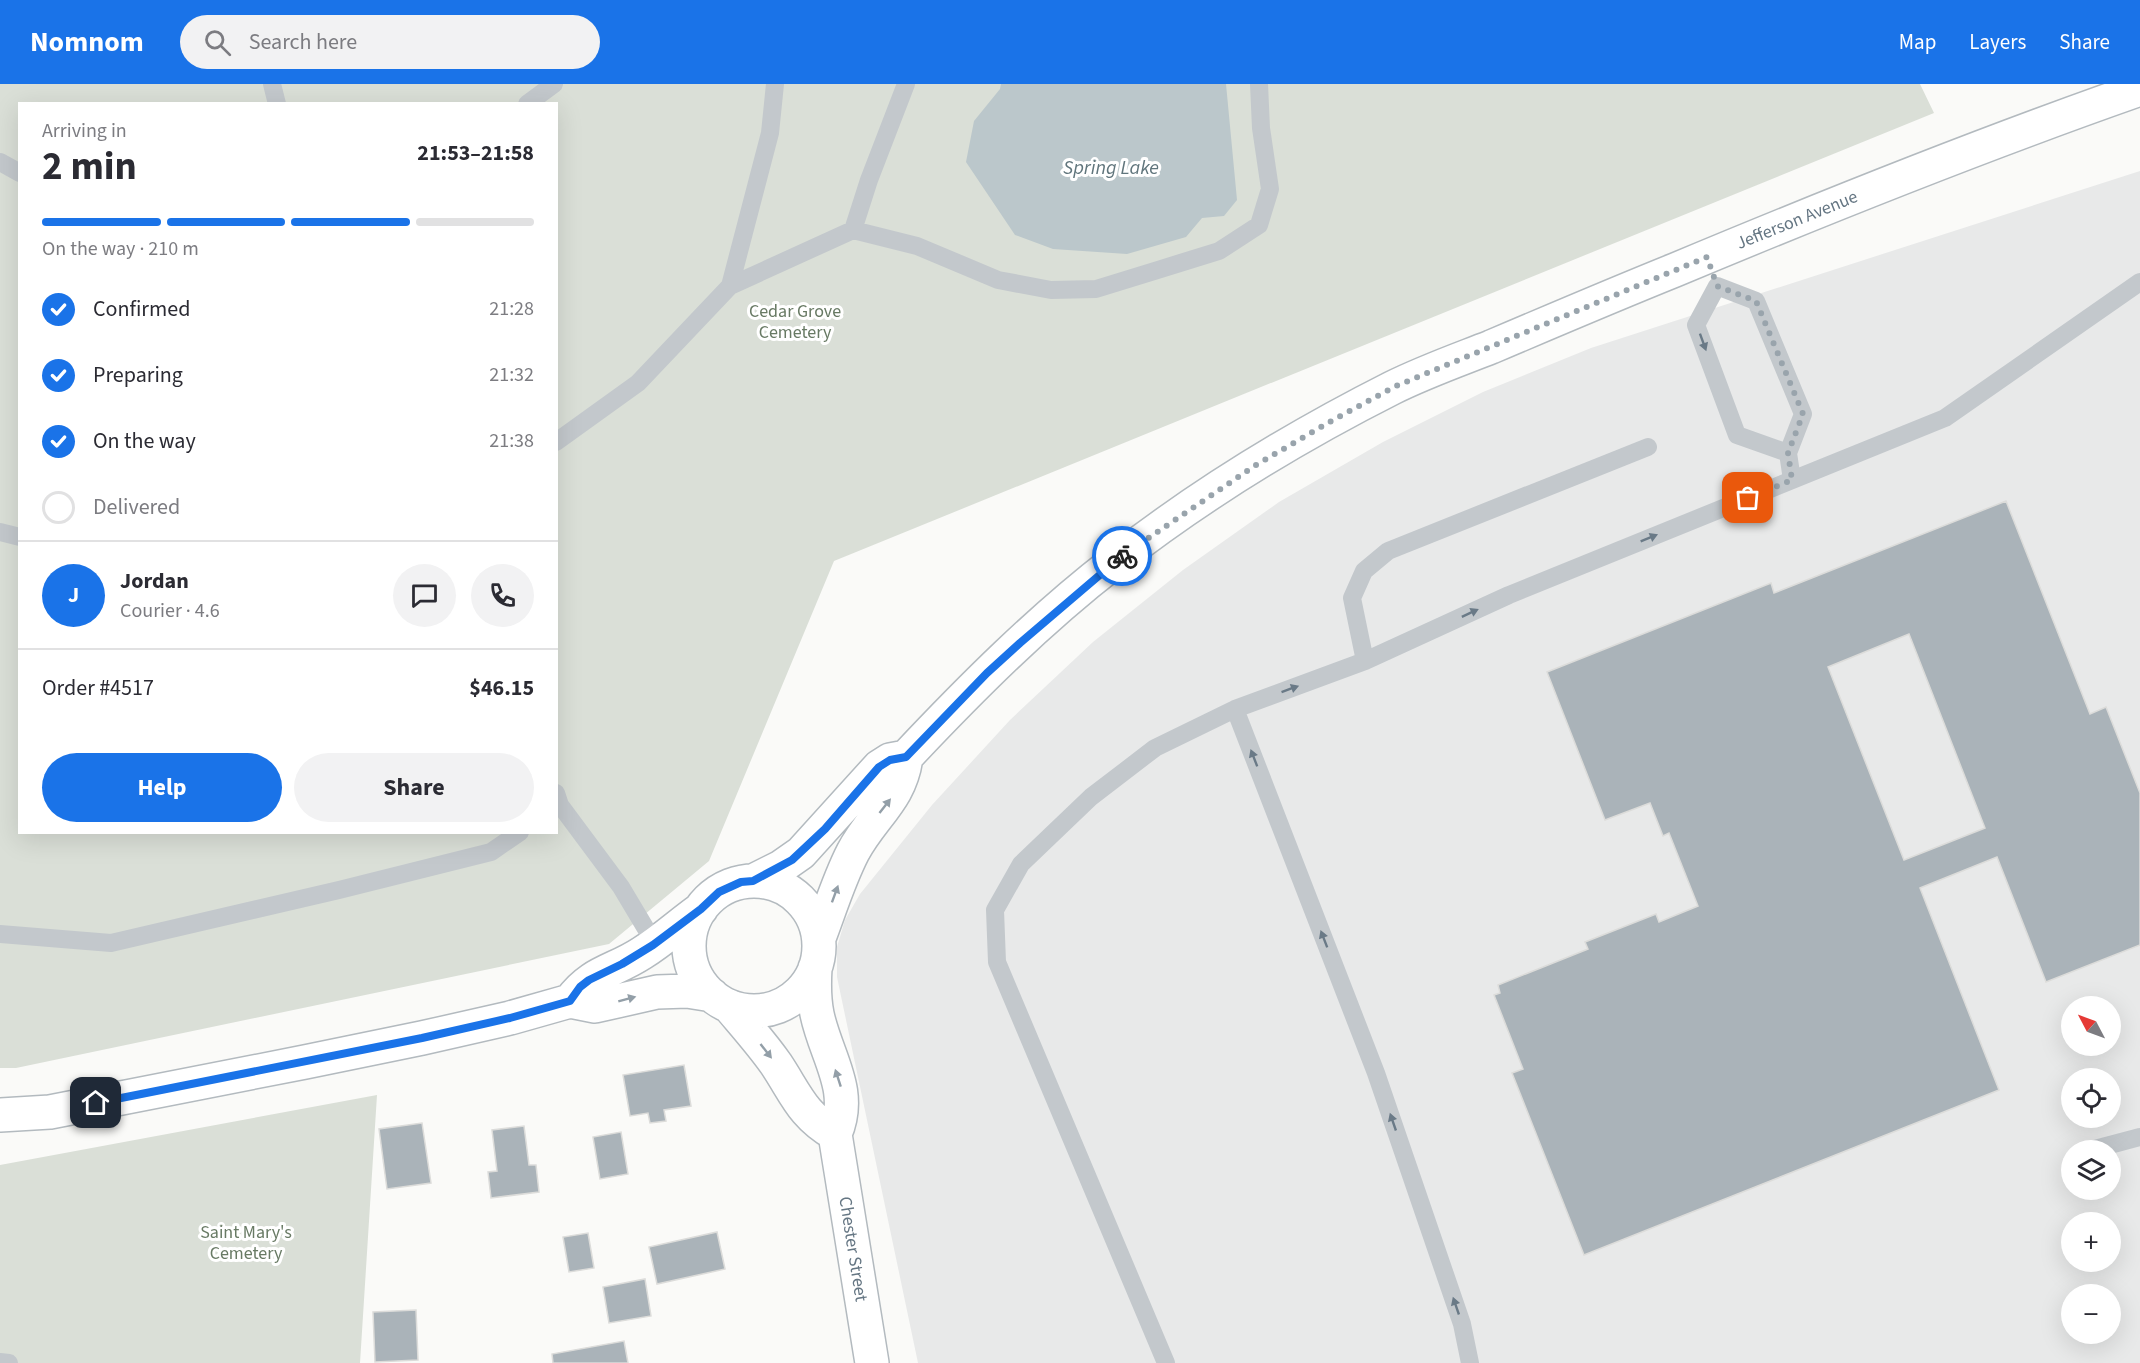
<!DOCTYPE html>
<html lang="en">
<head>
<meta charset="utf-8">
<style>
  :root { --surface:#fff; --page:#f2f2f3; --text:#2b2b33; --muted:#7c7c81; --line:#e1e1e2; --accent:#1a73e8 }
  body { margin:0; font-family:"Source Sans 3",sans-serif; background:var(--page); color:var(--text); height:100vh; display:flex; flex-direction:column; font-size:22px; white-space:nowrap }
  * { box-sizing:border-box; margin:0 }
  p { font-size:20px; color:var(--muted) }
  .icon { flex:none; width:33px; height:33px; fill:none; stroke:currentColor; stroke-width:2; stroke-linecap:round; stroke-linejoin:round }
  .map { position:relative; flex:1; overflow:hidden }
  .side { position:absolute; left:18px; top:18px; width:540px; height:732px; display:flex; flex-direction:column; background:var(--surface); border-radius:0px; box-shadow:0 6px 24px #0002 }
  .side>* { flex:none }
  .needle { width:39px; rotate:311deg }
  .tools { position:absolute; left:2061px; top:912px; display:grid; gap:12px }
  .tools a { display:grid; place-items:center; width:60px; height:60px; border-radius:50%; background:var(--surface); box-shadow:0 6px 24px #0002; font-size:30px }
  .pin { position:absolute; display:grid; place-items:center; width:51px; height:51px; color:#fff; margin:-26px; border-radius:12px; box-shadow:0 3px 9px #0006 }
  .courier { position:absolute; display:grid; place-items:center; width:60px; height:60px; margin:-30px; border:4px solid #1a73e8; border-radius:50%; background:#fff; color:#222; box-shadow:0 2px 8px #0007 }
  .headline em { font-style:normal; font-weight:700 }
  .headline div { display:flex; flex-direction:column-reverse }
  .headline { display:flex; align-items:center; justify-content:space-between; height:102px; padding:0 24px }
  h1 { font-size:39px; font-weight:700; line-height:45px }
  .bar { display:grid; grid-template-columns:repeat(4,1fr); gap:9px 6px; align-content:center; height:72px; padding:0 24px }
  .bar i { height:8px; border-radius:4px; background:var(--line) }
  .bar .current { background:var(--accent) }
  .bar p { grid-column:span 4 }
  .line { display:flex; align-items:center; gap:15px; padding:0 24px; border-top:2px solid var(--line) }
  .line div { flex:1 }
  .round { display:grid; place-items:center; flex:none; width:63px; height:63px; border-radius:32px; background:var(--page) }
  ol { padding:0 24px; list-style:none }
  li { display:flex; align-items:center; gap:18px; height:66px }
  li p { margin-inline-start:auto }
  li .icon { padding:6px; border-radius:50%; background:var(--accent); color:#fff; stroke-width:4 }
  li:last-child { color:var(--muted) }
  li i { width:33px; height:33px; border:3px solid var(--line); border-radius:50% }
  .action { display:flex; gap:12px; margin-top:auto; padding:12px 24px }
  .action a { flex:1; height:69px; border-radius:36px; background:var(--accent); color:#fff; font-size:24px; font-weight:700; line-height:69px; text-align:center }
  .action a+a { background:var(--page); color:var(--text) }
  header { display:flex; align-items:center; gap:36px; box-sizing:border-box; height:84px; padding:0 30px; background:var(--accent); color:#fff }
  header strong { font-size:28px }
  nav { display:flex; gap:33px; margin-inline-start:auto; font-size:21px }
  .search { width:420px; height:54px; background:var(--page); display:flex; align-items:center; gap:15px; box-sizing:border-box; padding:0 21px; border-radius:33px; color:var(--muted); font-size:22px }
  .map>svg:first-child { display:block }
</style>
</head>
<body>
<header>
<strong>Nomnom</strong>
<div class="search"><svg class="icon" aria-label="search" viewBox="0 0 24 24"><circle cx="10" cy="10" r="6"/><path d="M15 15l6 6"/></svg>Search here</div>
<nav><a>Map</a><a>Layers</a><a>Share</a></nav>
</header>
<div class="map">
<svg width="2140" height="1279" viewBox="0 0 2140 1279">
  <rect width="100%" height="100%" fill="#fafaf8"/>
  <path fill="#e8e9e9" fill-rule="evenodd" d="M2140,87v1192h-1222l-81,-386v-30l8,-27 15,-26 72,-89 78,-85 83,-78 90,-72 96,-68 104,-60 100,-50 108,-44zM2072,922h38v40h-38zM2072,994h38v40h-38zM2072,1066h38v40h-38zM2072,1138h38v40h-38zM2072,1210h38v40h-38z"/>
  <path fill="#dadfd7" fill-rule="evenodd" d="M0,0h1920l14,29 -1100,448 -125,300 -100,83 -593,124h-16zM20,20h536v728h-536z
    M377,1011l-17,268h-360v-198z"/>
  <path fill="#bbc7cb" d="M1001,0h225l11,116 -13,16 -22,2 -16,19 -59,17 -74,-5 -38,-14 -49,-73 8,-41 26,-32z"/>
  <path fill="#aab3b9" stroke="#dcdcda" stroke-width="1.5" fill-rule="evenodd" d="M2006,417l84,213 16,-7 34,86v152l-94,37 -49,-125 -77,31 79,202 -415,165 -72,-182 11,-4 -29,-74 6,-2 -2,-8 90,-36 -3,-7 71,-28 3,8 39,-16 -29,-73 -6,3 -13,-33 -45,17 -58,-148 224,-89 3,10zM1909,550l76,194 -81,32 -76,-193z
    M684,981l7,41 -27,4 2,11 -16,2 -2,-10 -18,3 -7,-41z
    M422,1039l9,60 -44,6 -8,-60z
    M524,1042l5,39h7l3,27 -48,6 -3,-26 9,-1 -5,-41z
    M621,1048l7,42 -28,5 -7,-42z
    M717,1148l8,37 -68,15 -8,-37z
    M588,1149l6,35 -25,4 -6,-35z
    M645,1195l6,37 -42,7 -6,-36z
    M416,1226l2,50 -43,2 -2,-50z
    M624,1257l4,22h-75l-1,-9z"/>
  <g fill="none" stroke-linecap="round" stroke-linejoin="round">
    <g stroke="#b3babf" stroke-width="36">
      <path id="secondary" d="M753,797l28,-14 20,-14 78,-86 11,-7 16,-3c65,-69 133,-137 208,-195 86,-67 181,-125 278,-174 32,-16 66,-28 99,-41 61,-26 122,-52 184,-77 153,-64 308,-126 465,-181
        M689 862a65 65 0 1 1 130 0a65 65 0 1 1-130 0Z
        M819,854c11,-29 20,-59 34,-86 19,-36 48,-53 53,-95
        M815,884c-1,16 -1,31 2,46 9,43 37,76 18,120l37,229
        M570,917c22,-30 43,-29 72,-48 21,-13 39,-30 59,-44
        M729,922c16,19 33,38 47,58 20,30 26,51 59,70
        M0,1031l50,-3 255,-50 117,-24 88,-20 60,-17 25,5 62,-14 30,-1 25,4"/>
    </g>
    <path stroke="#c3c8cc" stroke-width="18" d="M272,0l5,20
      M527,20l27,-20
      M0,78l20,11
      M853,146l64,16 81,34 53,10 45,-1 65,-20 58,-18 40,-26 11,-36 -9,-61 -2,-44
      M730,202l40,-153 5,-49
      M556,358l82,-59 92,-97 123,-56 16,-50 37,-96
      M1788,369l-51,-18 -41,-110 21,-39 39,15 47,113 -15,39 4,27
      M0,448l20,5
      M1365,577l-13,-63 12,-27 24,-20 260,-104
      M1235,625l141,364 86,251 8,39
      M556,709l4,12 61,82 34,57
      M0,850l111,9 228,-53 152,-38 29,-20
      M2091,1066l49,-13
      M0,1278l9,1
      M1166,1279l-169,-401 -2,-52 26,-46 70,-67 64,-49 80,-39 130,-48 144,-66 436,-177 195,-136"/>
    <use href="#secondary" stroke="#fff" stroke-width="33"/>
  </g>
  <defs><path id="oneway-solid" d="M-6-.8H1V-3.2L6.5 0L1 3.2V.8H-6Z" transform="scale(1.5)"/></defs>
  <g fill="#6a7a87">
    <use href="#oneway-solid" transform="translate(1703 258) rotate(70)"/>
    <use href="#oneway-solid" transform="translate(1649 454) rotate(-22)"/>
    <use href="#oneway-solid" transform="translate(1470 529) rotate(-25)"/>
    <use href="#oneway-solid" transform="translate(1290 605) rotate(-20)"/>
    <use href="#oneway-solid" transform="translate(1254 674) rotate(-111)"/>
    <use href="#oneway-solid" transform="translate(1324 855) rotate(-111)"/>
    <use href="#oneway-solid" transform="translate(1393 1038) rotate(-109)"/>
    <use href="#oneway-solid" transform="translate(1456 1222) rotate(-109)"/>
  </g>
  <g fill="#939fa8">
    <use href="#oneway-solid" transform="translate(885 722) rotate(-52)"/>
    <use href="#oneway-solid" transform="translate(835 810) rotate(-70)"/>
    <use href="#oneway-solid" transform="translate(627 915) rotate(-15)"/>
    <use href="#oneway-solid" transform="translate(766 967) rotate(52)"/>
    <use href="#oneway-solid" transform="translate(838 994) rotate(-108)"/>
  </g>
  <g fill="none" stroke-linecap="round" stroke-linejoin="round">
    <path stroke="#99a4ac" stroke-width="6" stroke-dasharray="0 10.8" d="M1122,472l134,-91 77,-45 63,-34 311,-129 10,29 39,15 47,113 -15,39 4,27 -44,18"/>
    <path stroke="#1a73e8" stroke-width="8" d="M96,1019l326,-65 88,-20 60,-17 10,-14 9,-7 33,-16 31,-19 48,-36 18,-17 22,-10 12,-1 39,-21 33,-31 54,-62 11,-7 16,-3 81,-84 33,-30 102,-87"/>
  </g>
  <g text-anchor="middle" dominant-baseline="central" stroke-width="6" stroke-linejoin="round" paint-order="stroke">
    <g font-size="18" fill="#657683" stroke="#fff">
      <text transform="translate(1797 136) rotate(-22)">Jefferson Avenue</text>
      <text transform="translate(853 1165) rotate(81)">Chester Street</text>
    </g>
    <g font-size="18" fill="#687a64" stroke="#fff">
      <text x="795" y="227">Cedar Grove<tspan x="795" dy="21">Cemetery</tspan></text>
      <text x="246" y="1148">Saint Mary's<tspan x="246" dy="21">Cemetery</tspan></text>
    </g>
    <g font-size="20" font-style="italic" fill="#60757c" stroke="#fff">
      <text x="1111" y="84">Spring Lake</text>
    </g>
  </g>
</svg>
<div class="tools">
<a><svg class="needle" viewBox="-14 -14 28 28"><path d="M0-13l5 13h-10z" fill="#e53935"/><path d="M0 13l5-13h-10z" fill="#7c7c81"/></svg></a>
<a><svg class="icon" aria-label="locate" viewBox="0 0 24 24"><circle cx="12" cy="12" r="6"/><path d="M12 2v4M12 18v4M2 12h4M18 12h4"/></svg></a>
<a><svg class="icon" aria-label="layers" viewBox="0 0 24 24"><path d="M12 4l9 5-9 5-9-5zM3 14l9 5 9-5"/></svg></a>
<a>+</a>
<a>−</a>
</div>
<div class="pin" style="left:1748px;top:414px;background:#ea580c"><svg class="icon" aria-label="bag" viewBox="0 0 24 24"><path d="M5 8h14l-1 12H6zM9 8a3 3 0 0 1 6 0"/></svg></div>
<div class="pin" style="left:96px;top:1019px;background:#1f2937"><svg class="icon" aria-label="home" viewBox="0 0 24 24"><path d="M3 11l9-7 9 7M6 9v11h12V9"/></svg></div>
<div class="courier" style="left:1122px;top:472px"><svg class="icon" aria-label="bike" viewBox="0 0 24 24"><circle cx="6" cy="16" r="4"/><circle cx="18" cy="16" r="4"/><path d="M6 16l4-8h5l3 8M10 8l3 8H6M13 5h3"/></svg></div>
<section class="side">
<div class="headline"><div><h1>2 min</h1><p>Arriving in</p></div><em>21:53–21:58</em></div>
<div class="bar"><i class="current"></i><i class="current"></i><i class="current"></i><i></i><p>On the way · 210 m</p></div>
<ol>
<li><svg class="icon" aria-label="check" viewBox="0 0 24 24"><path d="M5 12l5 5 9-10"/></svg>Confirmed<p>21:28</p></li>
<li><svg class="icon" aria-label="check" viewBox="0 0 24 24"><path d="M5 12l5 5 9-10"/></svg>Preparing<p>21:32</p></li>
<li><svg class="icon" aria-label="check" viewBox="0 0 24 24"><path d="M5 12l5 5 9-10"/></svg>On the way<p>21:38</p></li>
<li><i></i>Delivered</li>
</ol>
<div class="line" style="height:108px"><b class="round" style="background:var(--accent);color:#fff">J</b><div><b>Jordan</b><p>Courier · 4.6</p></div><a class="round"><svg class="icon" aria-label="chat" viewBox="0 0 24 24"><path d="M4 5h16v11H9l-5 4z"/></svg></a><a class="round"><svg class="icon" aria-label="phone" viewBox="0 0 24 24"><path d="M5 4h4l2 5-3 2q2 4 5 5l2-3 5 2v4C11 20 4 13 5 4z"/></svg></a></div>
<div class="line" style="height:78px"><div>Order #4517</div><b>$46.15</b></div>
<div class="action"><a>Help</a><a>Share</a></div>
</section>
</div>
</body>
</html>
